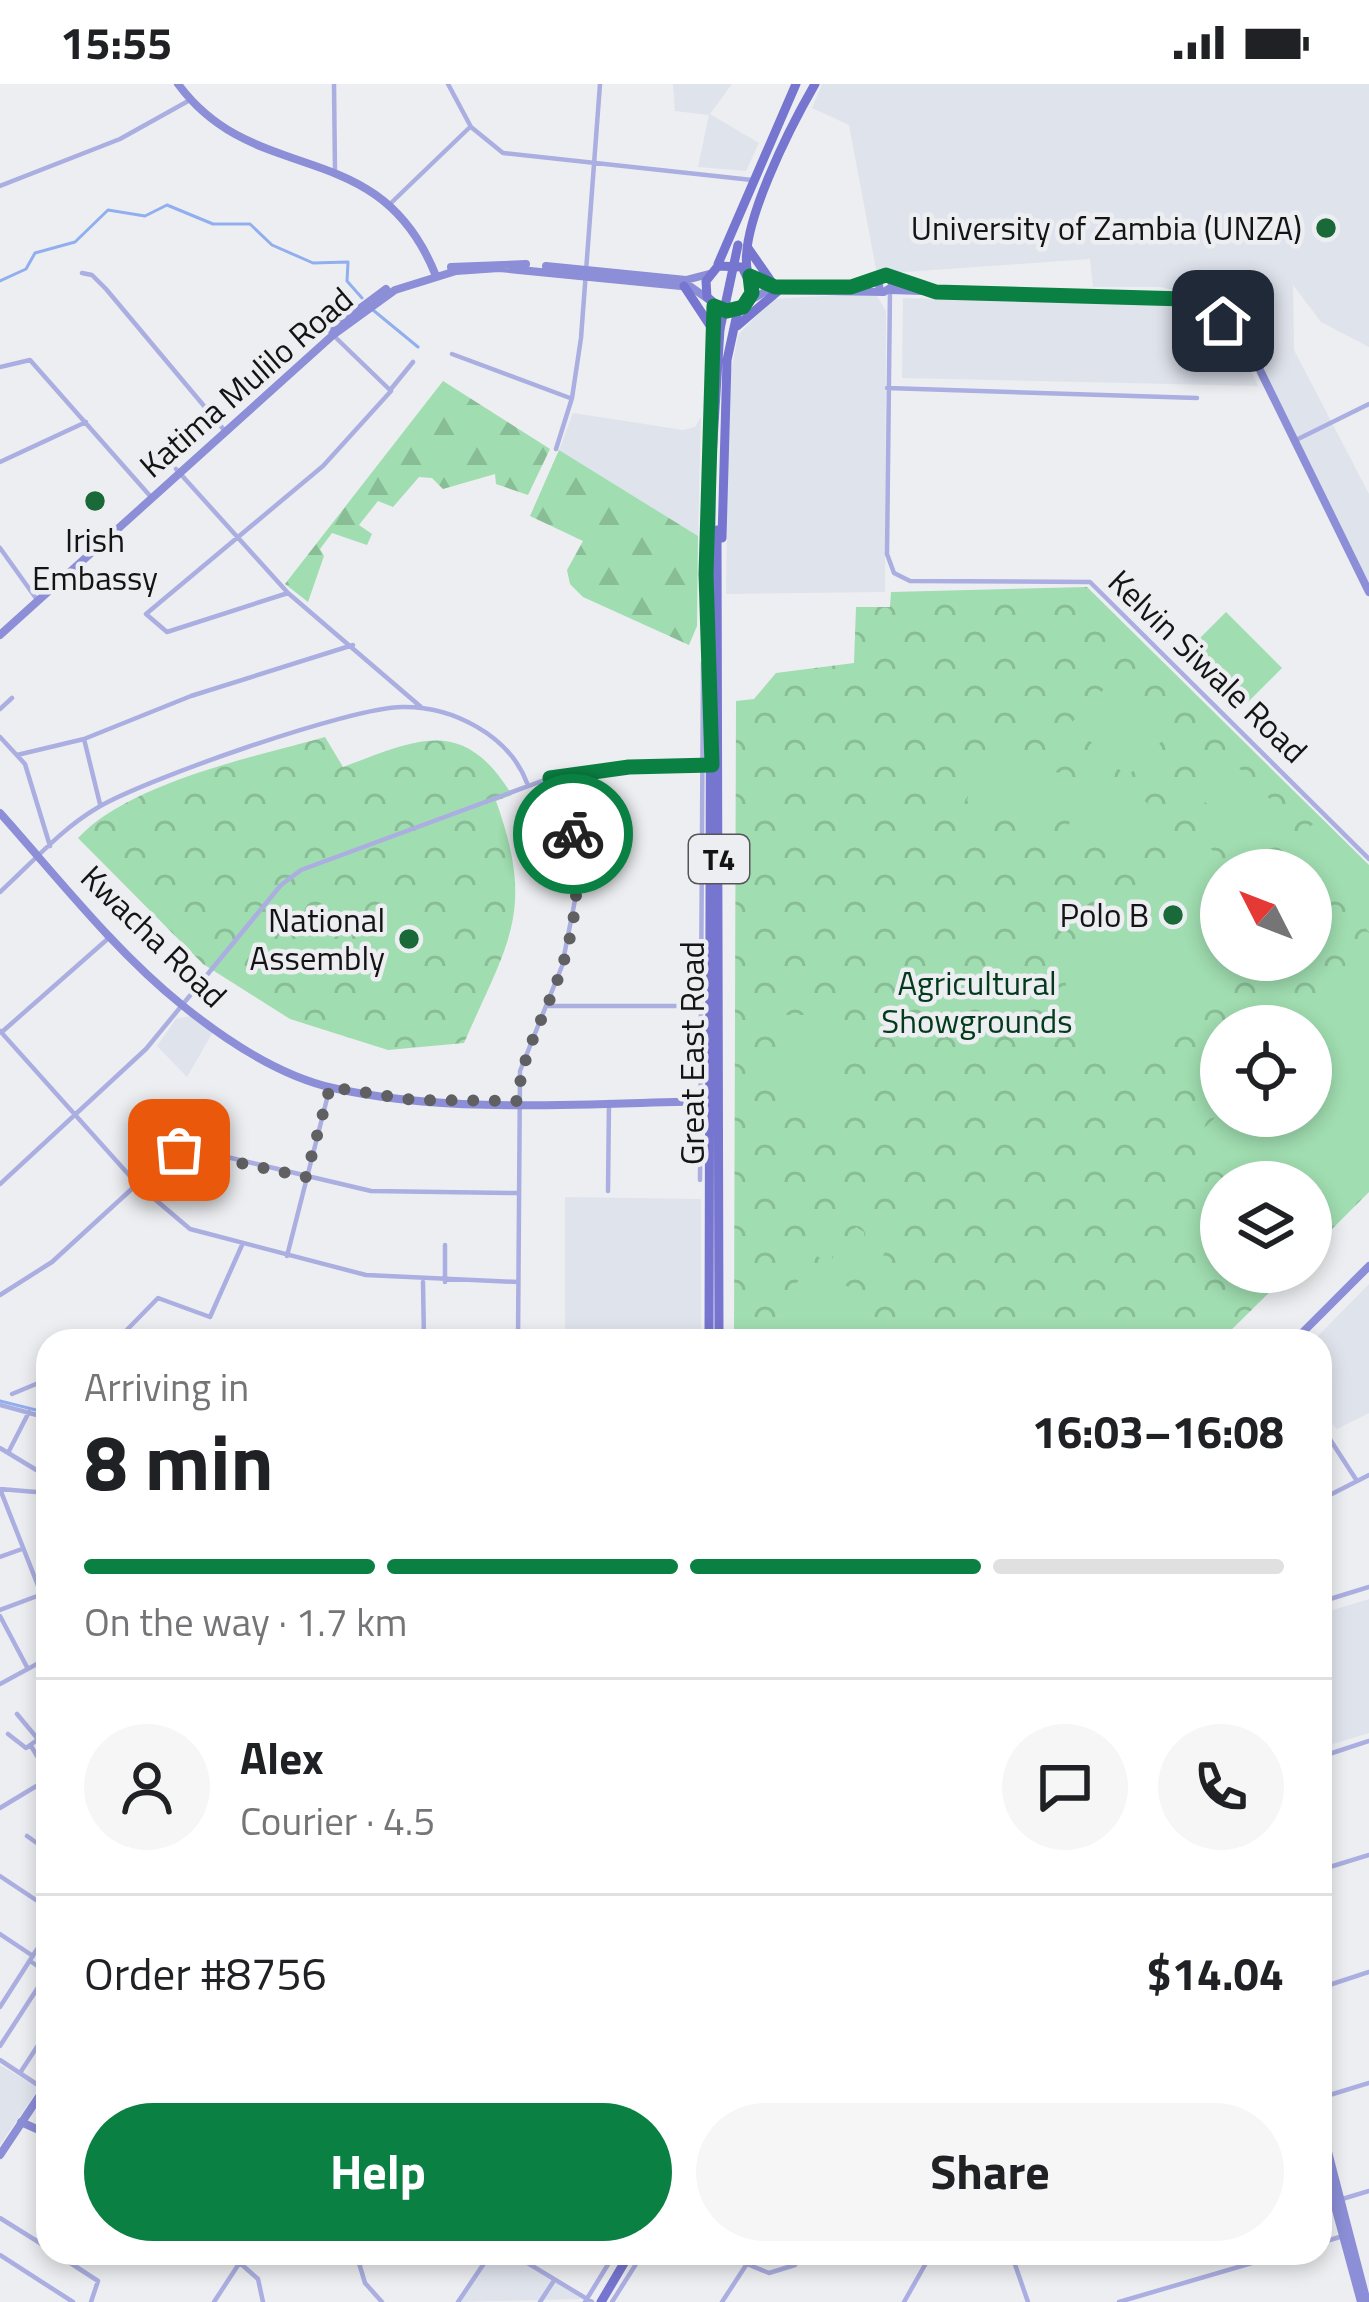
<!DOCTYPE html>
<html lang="en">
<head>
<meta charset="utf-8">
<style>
  :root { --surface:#fff; --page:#f6f6f6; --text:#202124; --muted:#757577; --line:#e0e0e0; --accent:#0b8043 }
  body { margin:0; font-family:"Titillium Web",sans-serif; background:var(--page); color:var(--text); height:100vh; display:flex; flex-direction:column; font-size:45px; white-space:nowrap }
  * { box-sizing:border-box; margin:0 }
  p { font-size:39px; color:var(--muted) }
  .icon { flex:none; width:66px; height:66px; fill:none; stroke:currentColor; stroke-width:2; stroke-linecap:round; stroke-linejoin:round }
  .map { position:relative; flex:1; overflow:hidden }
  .panel { position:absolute; left:36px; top:1245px; width:1296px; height:936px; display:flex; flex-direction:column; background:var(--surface); border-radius:36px; box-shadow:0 6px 18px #0003 }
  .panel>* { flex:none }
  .needle { width:78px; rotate:312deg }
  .buttons { position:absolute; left:1200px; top:765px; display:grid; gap:24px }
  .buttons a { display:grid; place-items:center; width:132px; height:132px; border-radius:50%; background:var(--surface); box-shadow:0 6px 18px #0003; font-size:60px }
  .pin { position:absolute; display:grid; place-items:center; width:102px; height:102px; color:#fff; margin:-51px; border-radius:24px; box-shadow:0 6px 18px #0006 }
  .courier { position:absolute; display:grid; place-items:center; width:120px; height:120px; margin:-60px; border:9px solid #0b8043; border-radius:50%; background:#fff; color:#222; box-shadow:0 3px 15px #0007 }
  .summary em { font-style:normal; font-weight:700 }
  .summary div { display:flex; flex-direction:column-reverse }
  .summary { display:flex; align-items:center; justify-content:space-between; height:204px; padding:0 48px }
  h1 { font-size:78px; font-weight:700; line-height:90px }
  .bar { display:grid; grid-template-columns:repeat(4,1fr); gap:18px 12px; align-content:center; height:144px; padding:0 48px }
  .bar i { height:15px; border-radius:9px; background:var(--line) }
  .bar .current { background:var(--accent) }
  .bar p { grid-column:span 4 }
  .line { display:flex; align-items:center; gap:30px; padding:0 48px; border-top:3px solid var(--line) }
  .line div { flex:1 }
  .round { display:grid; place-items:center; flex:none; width:126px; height:126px; border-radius:63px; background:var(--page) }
  .action { display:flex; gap:24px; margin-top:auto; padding:24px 48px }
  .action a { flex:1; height:138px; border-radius:72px; background:var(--accent); color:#fff; font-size:48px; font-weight:700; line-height:138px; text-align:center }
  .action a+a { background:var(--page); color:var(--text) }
  .status { display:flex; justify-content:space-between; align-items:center; height:84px; padding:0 60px; background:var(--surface); direction:ltr }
  .status svg { height:33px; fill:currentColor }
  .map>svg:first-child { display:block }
</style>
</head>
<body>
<div class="status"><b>15:55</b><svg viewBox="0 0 49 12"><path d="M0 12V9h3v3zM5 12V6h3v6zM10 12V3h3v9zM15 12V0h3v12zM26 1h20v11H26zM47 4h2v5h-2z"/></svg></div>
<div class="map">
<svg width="1369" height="2218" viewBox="0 0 1369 2218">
  <defs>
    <pattern id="forest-firs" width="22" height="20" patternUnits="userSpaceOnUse" patternTransform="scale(3)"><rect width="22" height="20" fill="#a0ddb0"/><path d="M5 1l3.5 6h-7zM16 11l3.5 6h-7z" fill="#89bd96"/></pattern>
    <pattern id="park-crowns" width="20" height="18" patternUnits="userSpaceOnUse" patternTransform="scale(3)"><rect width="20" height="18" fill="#a0ddb0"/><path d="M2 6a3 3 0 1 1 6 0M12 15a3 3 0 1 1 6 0" fill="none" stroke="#89bd96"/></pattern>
  </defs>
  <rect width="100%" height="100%" fill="#edeef1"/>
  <path fill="#dfe3ec" d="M673,0h59l-22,30 49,29 -13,28 -48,-4 11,-52 -34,-4z
    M822,0h547v263l-48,-25 -28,-37 1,65 75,144v90l-117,-238 -14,-20 -39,-30 -38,-9h-68l-3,-28 -213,15 -28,-149 -37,-17z
    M875,209l11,18 -1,281 -159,2 3,-212 9,-47 35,-36z
    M903,214l263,6 23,5 20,11 34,34 15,32 -356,-8z
    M573,329l110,17 12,-3 6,-10 -3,119 -139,-86z
    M190,932l23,16 -26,45 -30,-31 19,-27z
    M565,1113l136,2v142h-136z
    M1369,1200v129l-32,16 -17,-16v-72h-7z
    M1369,1515v134l-49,15v-134z
    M0,1981l39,23 -39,57z
    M487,2169h22l73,46 -126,3z"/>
  <path fill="url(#forest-firs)" d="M443,297l107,68 -22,46 -32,-11 -1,-10 -52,15 -11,-11 -13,-1 -26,30 -15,-6 -19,24 13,9 -5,11 -35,-12 -12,16 4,7 -16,46 -23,-18z
    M559,366l139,86 -1,90 -8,19 -106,-48 -13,-13 -3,-14 16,-29 -53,-25z"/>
  <path fill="url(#park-crowns)" fill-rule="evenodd" d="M1087,503l282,278v327l-58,58v-68h-90v90h69l-70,69h-486l2,-640 18,-2 22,-26 78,-10 2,-56h34l1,-15zM1221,786h90v90h-90zM1221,942h90v90h-90z
    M325,653l18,30c75,-28 120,-52 169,28l-16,6c40,111 12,141 -32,242l-76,7 -98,-31 -87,-55 -125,-126c53,-56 173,-80 247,-101z"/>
  <path fill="#a0ddb0" d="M1226,528l56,56 -34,34 -56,-56z
    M1106,603l56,54 -35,36 -56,-54z
    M976,672l84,17 -9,44 -84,-16z
    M1231,676l53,53 -34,34 -53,-53z
    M1075,706l72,12 -8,47 -72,-12z
    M1320,733l39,40 -33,32 -38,-40z
    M1206,760l27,26h-12v90h39l-128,97h-39l-32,-86z
    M1361,776l8,8v64l-40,-41z
    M1369,890v185l-58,55v-32h-61l-48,-52 19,-18 90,4v-89z
    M781,931h58l-1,94 -58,-1z
    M838,1136l-6,39 24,-32 8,5 1,10 11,-10 15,7 -21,45 -24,-11 -11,1 -7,-13 -12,-5z
    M806,1182l45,22 9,23 -15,30h-60l-15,-8z"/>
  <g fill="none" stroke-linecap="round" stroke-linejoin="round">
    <path stroke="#91afef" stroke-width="3" d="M0,197l26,-12 9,-16 40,-11 33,-32 37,6 22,-11 46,19h37l22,21 41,18 35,-1 -1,19 15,17
      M373,226l45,37
      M0,1317l48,12"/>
    <path stroke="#abaee0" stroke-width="4.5" d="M334,0l1,87
      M448,0l23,43 32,26 249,27
      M0,102l120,-47 70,-39
      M391,119l78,-75
      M82,189l10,2 14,14 119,142
      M890,206l-3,264 7,19 16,8 180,1 279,277
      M452,270l118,44
      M0,283l30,-7 121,137
      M887,304l310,10
      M391,305l22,-27
      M1294,357l75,-37
      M556,365l16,-51 9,-60 19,-254
      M0,378l86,-40
      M176,385l112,124 133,114
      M0,464l38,53
      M288,509l-121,39 -21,-18 177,-148 68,-75 -58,-56
      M0,625l12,-11
      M0,653l25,27 25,82
      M84,655l16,65
      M17,671l67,-16 107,-43 162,-51
      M0,808c31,-28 61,-63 97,-84 46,-28 254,-101 305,-101 50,-1 107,28 125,76
      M546,922h157
      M0,947l138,154 52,44 176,46 152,7
      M3,947l108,-95
      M700,1096l3,-517
      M0,1100l146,-135 135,-164 20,-15 249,-92 79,-11 82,-2
      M608,1107l1,-89
      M287,1172l43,-169
      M423,1198l1,59
      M445,1198v-37
      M0,1211l52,-33 119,-109 18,-5 182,43 146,2
      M116,1257l42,-43 52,19 32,-72
      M518,1257l2,-270 42,-105 14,-71 -2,-59 -24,-58
      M12,1310l36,-15
      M0,1321l48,13
      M1320,1340l37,57
      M0,1364l48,29
      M8,1369l21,-41
      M48,1403l-9,8 9,51
      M0,1405l48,122
      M0,1405l48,4
      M1320,1416l49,-25
      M0,1473l22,-8
      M1320,1508l10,7 39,-12
      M0,1526l40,-15
      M0,1532l28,53
      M0,1600l48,-26
      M17,1630l20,24 11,-4
      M8,1650l18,14 14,-10
      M31,1662l17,28
      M1320,1673l49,-16
      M0,1724l48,-29
      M27,1752l21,15
      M1320,1786l49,-15
      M0,1792l48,32
      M0,1850l33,22
      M30,1877l18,12
      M1320,1904l49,-16
      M0,1923l48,-75
      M0,1962l48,-74
      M0,1976l44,29
      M20,1989l28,-43
      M1320,2014l49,-15
      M1339,2116l30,-9
      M0,2134l48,30
      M1320,2159l23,-7
      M55,2169l43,28 -7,21
      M356,2169l9,30 17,19
      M511,2169l81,49
      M905,2169l24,3
      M1011,2169l17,49
      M0,2171l73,47
      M240,2179l18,16 5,23
      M747,2180l22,9 26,-8 6,-12
      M214,2218l32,-49
      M458,2218l33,-49
      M540,2218l13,-20
      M585,2218l30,-49
      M612,2218l31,-49
      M722,2218l32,-49
      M904,2218l26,-46 8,-3
      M1119,2218l167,-49"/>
    <path stroke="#8c8ed7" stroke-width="8" d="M178,0c78,106 201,48 258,192
      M546,182l140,14 23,-6
      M451,183l75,-3
      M750,192l25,11
      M890,206l295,9 38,22 32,39 114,232
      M749,217l19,-11 116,2 9,-6 -4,-9 -11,1 2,13
      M331,246l55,-41
      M0,551l333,-300 62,-45 61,-19 43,-3 192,19 17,12
      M0,729c58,65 114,137 182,192 42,34 98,71 151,83 119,27 260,15 382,13
      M1294,1257l75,-75
      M1320,2037l47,181
      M21,2038l27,12
      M1320,2067l41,151
      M0,2071l48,-72"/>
    <path stroke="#7675cf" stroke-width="9" d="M748,164l27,39
      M718,180l78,-180
      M748,189c-12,-42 45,-151 67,-189
      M684,202l27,41
      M737,242l41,-35
      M712,263l2,-41
      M717,446l2,811
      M722,454l5,-178 10,-46 16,-25 -11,-22 -24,-1 -12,15 1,16 15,13 18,-1
      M709,1257l2,-868 9,-144
      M601,2218l29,-49"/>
    <path stroke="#7675cf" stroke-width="9" d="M720,245l18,-84"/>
  </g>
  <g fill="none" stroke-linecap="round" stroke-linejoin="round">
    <path stroke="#606062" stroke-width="12" stroke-dasharray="0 21.6" d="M179,1066l127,27 24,-90 83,13 105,1c3,-45 22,-75 38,-117 18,-47 26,-101 17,-150"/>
    <path stroke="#0b8043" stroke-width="15" d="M573,750l-23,-56 79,-11 83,-2 -6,-191 8,-268 13,5 16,-4 9,-14 -2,-17 25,11h76l35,-12 50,17 249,7 38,22"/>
  </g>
  <g fill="#1a6938" stroke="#edeef1" stroke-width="4.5">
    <circle cx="1326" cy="144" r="12"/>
    <circle cx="95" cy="417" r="12"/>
    <circle cx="1173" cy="831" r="12"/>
    <circle cx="409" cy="855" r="12"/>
  </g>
  <g text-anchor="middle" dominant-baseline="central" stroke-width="9" stroke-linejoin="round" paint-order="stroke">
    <rect fill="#edeef1" stroke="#555557" stroke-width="3" x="689" y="751" width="60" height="48" rx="9"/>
    <g font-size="30" font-weight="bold" fill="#141415">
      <text x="719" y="775">T4</text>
    </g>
    <g font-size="33" fill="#141415" stroke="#edeef1" text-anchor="end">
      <text x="1302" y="144">University of Zambia (UNZA)</text>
      <text x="95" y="456" text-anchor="middle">Irish<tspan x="95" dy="38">Embassy</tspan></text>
      <text x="1149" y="831">Polo B</text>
      <text x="385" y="836">National<tspan x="385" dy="38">Assembly</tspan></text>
    </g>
    <g font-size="33" fill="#141415" stroke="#edeef1">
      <text transform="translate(246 298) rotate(-41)">Katima Mulilo Road</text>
      <text transform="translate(1208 582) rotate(44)">Kelvin Siwale Road</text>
      <text transform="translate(154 852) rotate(44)">Kwacha Road</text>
      <text transform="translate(692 969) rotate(-90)">Great East Road</text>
    </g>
    <g font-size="33" fill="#023a1b" stroke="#edeef1">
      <text x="977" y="899">Agricultural<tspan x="977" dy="38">Showgrounds</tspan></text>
    </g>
  </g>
</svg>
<div class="buttons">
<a><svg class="needle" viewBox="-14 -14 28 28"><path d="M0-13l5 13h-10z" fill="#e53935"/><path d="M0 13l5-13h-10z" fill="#757577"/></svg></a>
<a><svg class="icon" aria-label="locate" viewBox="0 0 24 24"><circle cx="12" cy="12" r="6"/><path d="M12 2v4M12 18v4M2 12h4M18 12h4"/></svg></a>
<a><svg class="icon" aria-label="layers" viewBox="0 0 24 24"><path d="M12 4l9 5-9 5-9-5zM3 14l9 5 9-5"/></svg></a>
</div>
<div class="pin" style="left:179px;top:1066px;background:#ea580c"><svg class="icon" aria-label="bag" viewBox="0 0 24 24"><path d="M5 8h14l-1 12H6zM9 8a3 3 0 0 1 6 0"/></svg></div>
<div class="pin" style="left:1223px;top:237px;background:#1f2937"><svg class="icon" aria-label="home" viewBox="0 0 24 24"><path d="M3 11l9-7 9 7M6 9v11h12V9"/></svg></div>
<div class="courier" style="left:573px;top:750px"><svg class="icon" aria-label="bike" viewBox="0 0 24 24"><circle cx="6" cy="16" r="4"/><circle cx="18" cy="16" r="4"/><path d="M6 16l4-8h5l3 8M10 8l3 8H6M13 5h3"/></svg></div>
<section class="panel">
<div class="summary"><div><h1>8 min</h1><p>Arriving in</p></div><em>16:03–16:08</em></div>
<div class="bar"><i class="current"></i><i class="current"></i><i class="current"></i><i></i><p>On the way · 1.7 km</p></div>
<div class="line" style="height:216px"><a class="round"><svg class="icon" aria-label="person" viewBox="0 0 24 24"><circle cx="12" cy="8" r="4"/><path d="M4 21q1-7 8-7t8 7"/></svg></a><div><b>Alex</b><p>Courier · 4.5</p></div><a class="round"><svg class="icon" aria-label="chat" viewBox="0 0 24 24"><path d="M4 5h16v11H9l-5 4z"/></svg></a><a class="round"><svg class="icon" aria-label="phone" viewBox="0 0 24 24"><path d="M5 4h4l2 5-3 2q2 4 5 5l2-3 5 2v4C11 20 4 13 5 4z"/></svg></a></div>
<div class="line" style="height:156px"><div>Order #8756</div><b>$14.04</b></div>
<div class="action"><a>Help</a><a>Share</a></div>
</section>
</div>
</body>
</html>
